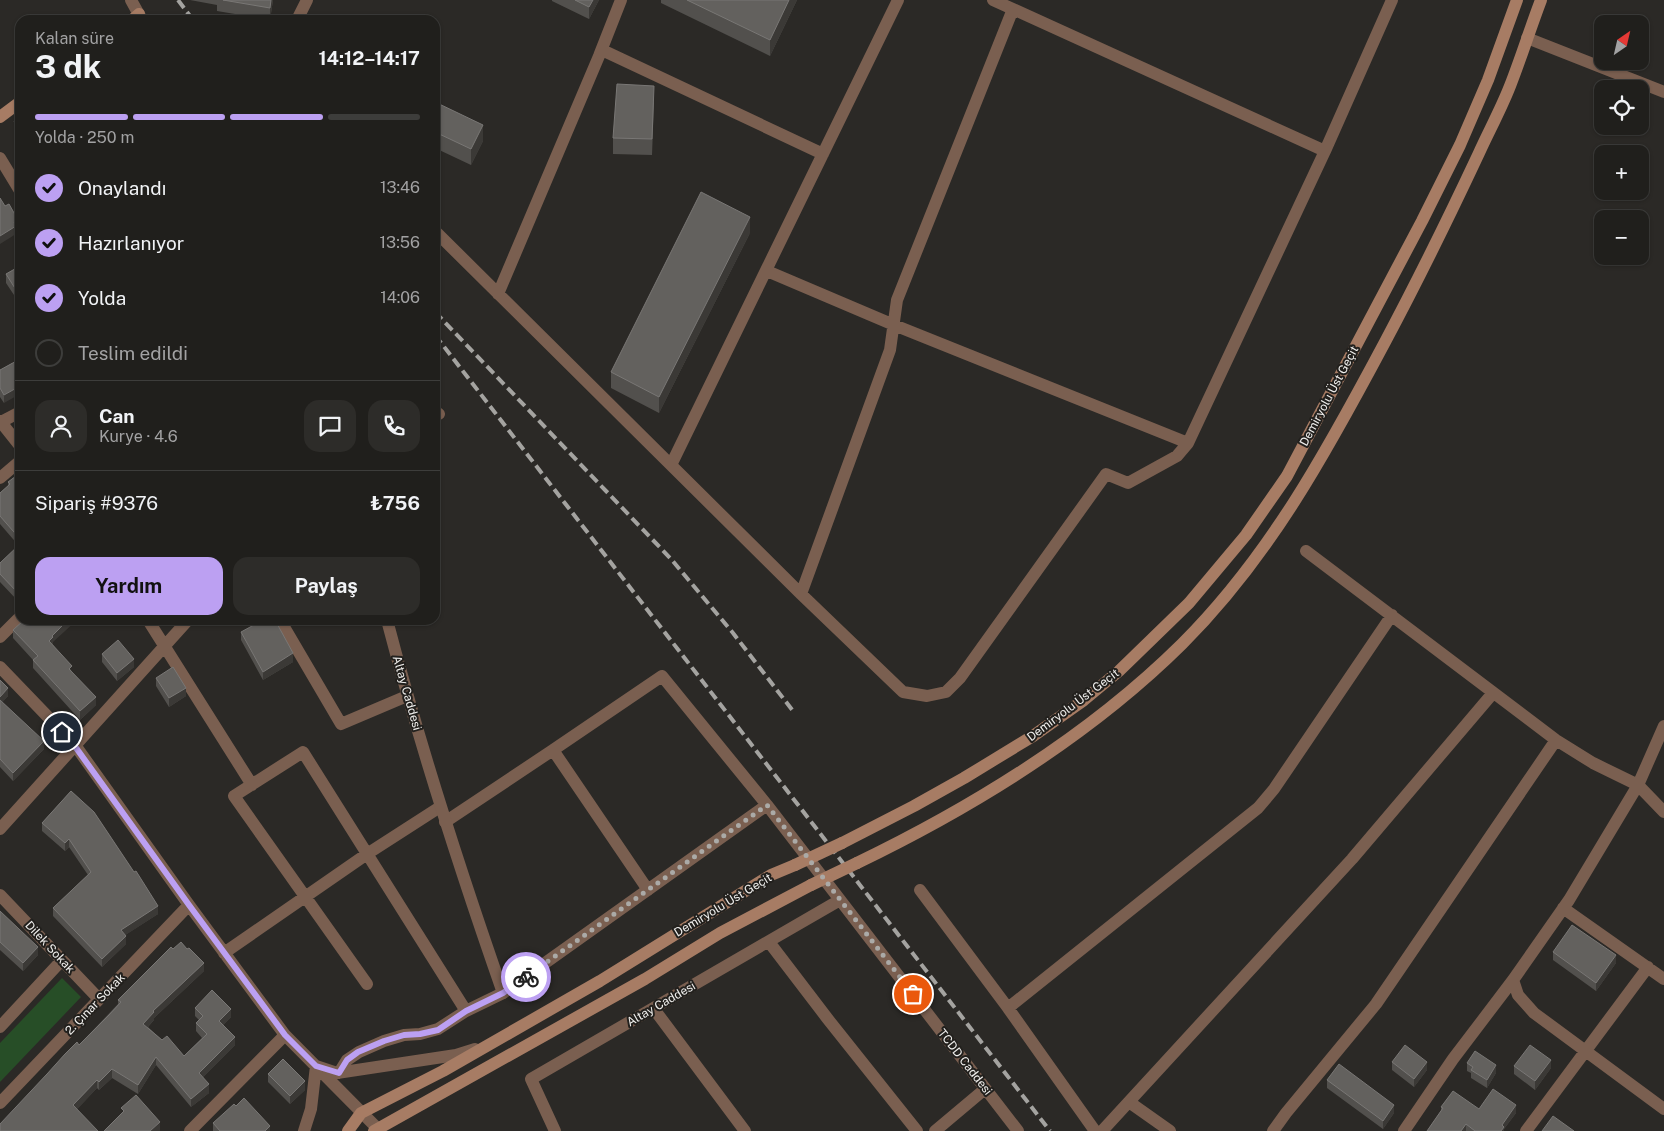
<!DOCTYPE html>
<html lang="tr">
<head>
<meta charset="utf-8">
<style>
  :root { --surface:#201f1c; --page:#2d2c29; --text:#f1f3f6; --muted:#a2a2a3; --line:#3d3d3b; --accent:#bca0f2 }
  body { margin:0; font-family:"Public Sans",sans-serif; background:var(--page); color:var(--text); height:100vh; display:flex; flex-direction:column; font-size:19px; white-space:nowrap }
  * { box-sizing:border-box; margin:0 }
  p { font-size:16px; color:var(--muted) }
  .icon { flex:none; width:28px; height:28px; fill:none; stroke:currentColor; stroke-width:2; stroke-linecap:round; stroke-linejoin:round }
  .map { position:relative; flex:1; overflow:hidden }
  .sheet { position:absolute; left:15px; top:15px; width:425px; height:610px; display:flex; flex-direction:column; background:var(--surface); border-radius:15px; box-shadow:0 1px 4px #0004,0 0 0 1px var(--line) }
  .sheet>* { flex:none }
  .needle { width:32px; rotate:34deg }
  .controls { position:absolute; left:1594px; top:15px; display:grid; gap:10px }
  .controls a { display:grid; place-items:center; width:55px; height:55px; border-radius:10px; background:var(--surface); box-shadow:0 1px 4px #0004,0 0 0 1px var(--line); font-size:25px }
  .pin { position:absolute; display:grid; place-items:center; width:42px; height:42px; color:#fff; margin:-21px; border:2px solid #fff; border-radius:50%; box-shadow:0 1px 5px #0007 }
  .courier { position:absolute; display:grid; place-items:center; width:50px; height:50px; margin:-25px; border:4px solid #bca0f2; border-radius:50%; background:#fff; color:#222; box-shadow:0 1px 6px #0007 }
  .head em { font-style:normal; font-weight:700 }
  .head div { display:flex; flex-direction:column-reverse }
  .head { display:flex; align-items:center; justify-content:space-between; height:85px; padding:0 20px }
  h1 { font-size:32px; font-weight:700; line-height:38px }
  .bar { display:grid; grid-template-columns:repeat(4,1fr); gap:8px 5px; align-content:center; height:60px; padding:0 20px }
  .bar i { height:6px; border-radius:4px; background:var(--line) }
  .bar .on { background:var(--accent) }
  .bar p { grid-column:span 4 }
  .line { display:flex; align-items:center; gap:12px; padding:0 20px; border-top:1px solid var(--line) }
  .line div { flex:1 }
  .round { display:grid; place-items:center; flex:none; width:52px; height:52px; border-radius:15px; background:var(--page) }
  ol { padding:0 20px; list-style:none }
  li { display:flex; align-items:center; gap:15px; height:55px }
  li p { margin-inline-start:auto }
  li .icon { padding:5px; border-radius:50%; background:var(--accent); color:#111; stroke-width:4 }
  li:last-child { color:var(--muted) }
  li i { width:28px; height:28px; border:2px solid var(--line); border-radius:50% }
  .button { display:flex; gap:10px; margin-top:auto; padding:10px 20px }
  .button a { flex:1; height:58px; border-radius:15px; background:var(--accent); color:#111; font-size:20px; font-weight:700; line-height:58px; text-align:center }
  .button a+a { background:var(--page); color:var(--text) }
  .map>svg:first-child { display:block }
</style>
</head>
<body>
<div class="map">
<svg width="1664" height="1131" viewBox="0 0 1664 1131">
  <rect width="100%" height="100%" fill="#2b2926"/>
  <path fill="#274e27" d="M62,978l19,19 -81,85v-39z"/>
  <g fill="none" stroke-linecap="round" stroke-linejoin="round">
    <path stroke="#7a5f50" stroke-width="12" d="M993,0l332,151 67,-151
      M297,20l10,-20
      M1527,38l137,54
      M602,50l221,104
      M0,158l20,33
      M435,231l366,363 102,98 24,4 19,-4 14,-14 146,-204 22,9 49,-27 11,-13 137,-292
      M767,271l127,54 294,118
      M498,294l101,-238 22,-56
      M435,411l4,3
      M0,421l20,25
      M1,422l19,-10
      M671,465l227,-465
      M0,478l20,-17
      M1306,551l250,189 37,23 45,22 -69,115 -56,80 -60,79 -49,72
      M801,594l89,-244 7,-50 116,-291
      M148,620l104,165
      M280,620l61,104 66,-28
      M0,637l20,-20
      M0,667l75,78 114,160 96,130 95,96
      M1664,726l-26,59 26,27
      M553,750l109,-74 105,129
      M445,822l108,-72 95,140
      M0,829l188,-209
      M920,890l88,118 87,123
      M0,895l99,104
      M1563,908l101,71
      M769,942l58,76 90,113
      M224,953l143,-99 73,-47
      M1513,980l5,15 16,18 130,96
      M367,984l-133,-188 69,-44 163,259
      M1008,1008l250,-200 16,-19 118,-174
      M654,1009l91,122
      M0,1027l62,-67
      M339,1073l8,-13 12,-8 25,-11 20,-6 16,-1 18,-5 28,-18 37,-18 264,-188 251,326
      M1129,1102l41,29
      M0,1103l189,-198
      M190,1131l95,-96
      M304,1131l7,-22 5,-43 21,7 119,-18 19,-6
      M555,1131l-24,-52 309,-179
      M935,1131l50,-42
      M1102,1131l250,-272 141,-166
      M1273,1131l13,-18 90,-109 180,-264
      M1526,1131l122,-164"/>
    <path stroke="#7a5f50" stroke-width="12" d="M131,0l11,20
      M387,620c33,126 73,250 116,373"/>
    <path stroke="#a77c64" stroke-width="12" d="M132,20l7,-6
      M0,117l20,-15
      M842,843l72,-37 50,-28 69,-42 51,-36 35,-29 70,-68 57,-68 41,-59 135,-255 38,-76 28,-65 29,-80
      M857,863c118,-57 232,-127 325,-219 88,-88 145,-193 203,-302 33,-62 64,-125 94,-189 10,-22 22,-44 31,-67 11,-28 20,-57 31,-86
      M348,1131l13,-18 82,-42 157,-90 171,-106 24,-10
      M374,1131l271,-152 75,-46 91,-48"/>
    <path stroke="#a4a3a0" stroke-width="4" stroke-dasharray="10 5" stroke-linecap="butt" d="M178,0l15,20
      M435,312l236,247 62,74 60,78
      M435,335l615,796"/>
    <path stroke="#a77c64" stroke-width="12" d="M795,865l47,-22
      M811,885l46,-22"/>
  </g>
  <path fill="#52504d" d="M190,0h83l-3,20 -53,-9v-6z
    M552,0h47l-10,19 -37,-18z
    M661,0h136l-27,56 -109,-53z
    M435,102l48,39 -12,24 -36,-17z
    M654,102l-2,53 -39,-1v-16z
    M20,117v22l-6,-10v-8z
    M750,233l-91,180 -48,-25v-16z
    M20,266l-2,35 -12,-18v-9z
    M20,359l-16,44 -4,-6v-27z
    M20,473v125l-3,2 -17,-18v-19l19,-17 -19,-22v-31l8,-7v-4z
    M13,630l40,12v3l43,60 -16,15 -47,-52v-8l-20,-22z
    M241,632l52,30 -30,18 -22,-40z
    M102,654l32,13 -17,14 -15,-19z
    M156,678l30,18 -17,11 -13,-21z
    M0,680l8,16 -6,6 42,47 -31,32 -13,-14z
    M71,791l87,123 -33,21 1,9 -24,23 -49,-51v-8l35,-33 -19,-28 -4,4 -23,-20v-8z
    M0,911l38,44 -15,16 -23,-21z
    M173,949l31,22 -50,47v2l-6,7 14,13 22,16 18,-18 -6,-7v-8l3,-3 -4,-4v-8l36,9 -8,8 12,20 -32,32 6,16 -18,14 -35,-42 -18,29 -26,-16 -13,12 -2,-2 -20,21 -77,22 79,-86 39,-41v-4z
    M1553,952l63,11 -20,28 -43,-31z
    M1392,1062l35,8 -13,17 -22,-17z
    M1467,1063l29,10 -9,15 -16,-10v-5l-4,-2z
    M1514,1066l37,2 -16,22 -21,-16z
    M268,1074l37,16 -15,14 -22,-22z
    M1327,1080l67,33 -11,16 -56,-41z
    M236,1106l34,25h-57v-8z
    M1441,1107l38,2 37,4 -12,16v2h-77l14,-20z"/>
  <path fill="#3b3936" d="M271,0h2l-3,20v-12z
    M593,0h6l-10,19v-12z
    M789,0h8l-27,56v-16z
    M483,125v16l-12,24v-16z
    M750,217v16l-91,180v-16z
    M18,220v8l-2,1v5l-16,10v-8l14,-14z
    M20,291v9l-2,1v-8z
    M20,386v8l-16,9v-8z
    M20,590v8l-3,2v-8z
    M68,620h9l-24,22v4l-4,-5 3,-5z
    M293,653v9l-30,18v-8z
    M134,659v8l-17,14v-8z
    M8,688v8l-8,9v-8z
    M186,688v8l-17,11v-9z
    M96,697v8l-16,15v-9z
    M44,741v8l-31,32v-8z
    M69,839v8l-4,4v-8z
    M158,906v8l-37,24v-8z
    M126,936v8l-24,23v-8z
    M38,947v8l-15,16v-8z
    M1616,955v8l-20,28v-8z
    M204,963v8l-50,47v2l-11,12v-8l10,-13z
    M231,1009v8l-12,12v-8z
    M235,1037v8l-36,36v-8z
    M156,1057v8l-18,29v-9z
    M1551,1060v8l-16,22v-9z
    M1427,1062v8l-13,17v-8z
    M1496,1065v8l-9,15v-8z
    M112,1069v9l-13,12v-8z
    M97,1080v8l-24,26v-9z
    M305,1081v9l-15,14v-8z
    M209,1084v9l-18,14v-8z
    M1394,1105v8l-11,16v-8z
    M1516,1105v8l-12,16v2h-3l1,-6z
    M160,1122v9h-10z
    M1466,1124v7h-5z
    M270,1126v5h-5z"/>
  <path fill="#63615e" stroke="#797775" d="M223,0h48l-1,8z
    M575,0h18l-4,7z
    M687,0h102l-19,40z
    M617,84l37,2 -2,53 -39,-1z
    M435,102l48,23 -12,24 -36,-17z
    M20,117v14l-6,-10z
    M701,192l49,25 -91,180 -48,-25z
    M0,198l5,8 4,-2 9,16 -4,2 2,4 -16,10z
    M20,266v25l-2,2 -12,-19z
    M20,359v27l-16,9 -4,-7v-18z
    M20,473v66l-20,-23v-23l10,-9 -2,-2z
    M20,544v46l-3,2 -17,-18v-11z
    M24,620h44l-16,16 1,1 -4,4 23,25 -3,3 27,28 -16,14 -47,-51 5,-4 -25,-26z
    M263,620h12l18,33 -30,19 -22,-40z
    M118,640l16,19 -17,14 -15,-19z
    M173,667l13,21 -17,10 -13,-20z
    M0,680l8,8 -8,9z
    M0,700l44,41 -31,32 -13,-14z
    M71,791l23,21 40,60 2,-1 22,35 -37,24 5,6 -24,23 -49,-51 38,-36 -22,-33 -4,4 -23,-20z
    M0,911l38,36 -15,16 -23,-21z
    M1572,925l44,30 -20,28 -43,-31z
    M181,942l6,7 2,-1 15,15 -51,48 1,1 -11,12 19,16 5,-4 17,20 23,-22 -11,-11 7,-7 -8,-8 17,-18 19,19 -12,12 16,16 -36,36 10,11 -18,15 -35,-42 -18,28 -26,-16 -13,13 -2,-2 -24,25 25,26h-98v-7l47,-50 18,-20 12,-12 2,3 30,-30 12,-13 -3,-2 53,-53 2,2z
    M1405,1045l22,17 -13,17 -22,-17z
    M1530,1045l21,15 -16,21 -21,-15z
    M1475,1051l21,14 -9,15 -16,-10 2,-3 -6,-4z
    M283,1059l22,22 -15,15 -22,-22z
    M1339,1064l55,41 -11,16 -56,-41z
    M1493,1089l23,16 -14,20 2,2 -3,4h-26l-9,-7 -5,7h-34l16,-23 -2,-1 12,-16 26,18z
    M136,1095l24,27 -10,9h-46l20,-20 -3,-3z
    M244,1098l26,28 -5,5h-45l-7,-8 21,-19 2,2z
    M1553,1116l21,15h-32z"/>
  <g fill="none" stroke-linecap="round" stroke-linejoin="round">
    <path stroke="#abaaa7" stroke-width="5" stroke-dasharray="0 9" d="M526,977l241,-172 146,189"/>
    <path stroke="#bca0f2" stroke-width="6" d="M62,732l12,13 115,160 96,130 31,31 23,7 8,-13 11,-8 26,-11 20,-6 16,-1 18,-4 28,-19 37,-18 23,-16"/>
  </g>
  <g text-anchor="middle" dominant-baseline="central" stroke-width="4" stroke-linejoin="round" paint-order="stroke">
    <g font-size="12" fill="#f0efed" stroke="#22201d">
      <text transform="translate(1329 396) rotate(-62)">Demiryolu Üst Geçit</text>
      <text transform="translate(407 693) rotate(74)">Altay Caddesi</text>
      <text transform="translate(1073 705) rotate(-37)">Demiryolu Üst Geçit</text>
      <text transform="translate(723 905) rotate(-31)">Demiryolu Üst Geçit</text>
      <text transform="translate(50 947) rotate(47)">Dilek Sokak</text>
      <text transform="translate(95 1004) rotate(-46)">2. Çınar Sokak</text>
      <text transform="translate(661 1004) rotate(-30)">Altay Caddesi</text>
      <text transform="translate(965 1062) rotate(52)">TCDD Caddesi</text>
    </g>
  </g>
</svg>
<div class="controls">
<a><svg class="needle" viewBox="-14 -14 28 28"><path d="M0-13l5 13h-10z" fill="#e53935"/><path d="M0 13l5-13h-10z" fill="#a2a2a3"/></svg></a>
<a><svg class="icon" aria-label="locate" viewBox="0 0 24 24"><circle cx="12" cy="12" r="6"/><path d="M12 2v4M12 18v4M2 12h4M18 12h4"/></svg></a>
<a>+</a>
<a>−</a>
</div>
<div class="pin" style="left:913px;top:994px;background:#ea580c"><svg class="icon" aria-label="bag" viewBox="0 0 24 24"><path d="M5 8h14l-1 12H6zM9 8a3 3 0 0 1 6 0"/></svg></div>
<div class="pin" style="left:62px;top:732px;background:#1f2937"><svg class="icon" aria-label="home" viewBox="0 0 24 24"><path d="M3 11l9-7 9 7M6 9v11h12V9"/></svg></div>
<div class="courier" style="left:526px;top:977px"><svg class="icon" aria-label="bike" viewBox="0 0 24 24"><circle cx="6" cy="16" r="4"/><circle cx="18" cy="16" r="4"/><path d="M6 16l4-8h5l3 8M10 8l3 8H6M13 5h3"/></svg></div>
<section class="sheet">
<div class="head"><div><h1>3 dk</h1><p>Kalan süre</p></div><em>14:12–14:17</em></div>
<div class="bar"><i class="on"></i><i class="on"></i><i class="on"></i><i></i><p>Yolda · 250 m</p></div>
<ol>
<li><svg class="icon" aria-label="check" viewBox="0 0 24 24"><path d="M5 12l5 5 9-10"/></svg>Onaylandı<p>13:46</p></li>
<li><svg class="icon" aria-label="check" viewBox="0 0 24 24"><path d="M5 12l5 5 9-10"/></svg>Hazırlanıyor<p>13:56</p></li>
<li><svg class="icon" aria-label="check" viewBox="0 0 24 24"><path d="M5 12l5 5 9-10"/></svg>Yolda<p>14:06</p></li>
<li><i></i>Teslim edildi</li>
</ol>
<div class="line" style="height:90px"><a class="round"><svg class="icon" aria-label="person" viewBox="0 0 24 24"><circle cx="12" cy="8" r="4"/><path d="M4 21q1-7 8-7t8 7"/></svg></a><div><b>Can</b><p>Kurye · 4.6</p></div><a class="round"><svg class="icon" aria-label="chat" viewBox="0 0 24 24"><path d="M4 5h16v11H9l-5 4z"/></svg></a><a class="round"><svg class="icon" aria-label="phone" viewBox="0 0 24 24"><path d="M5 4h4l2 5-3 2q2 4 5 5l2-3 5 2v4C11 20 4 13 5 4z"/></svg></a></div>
<div class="line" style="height:65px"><div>Sipariş #9376</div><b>₺756</b></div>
<div class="button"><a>Yardım</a><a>Paylaş</a></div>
</section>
</div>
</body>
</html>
